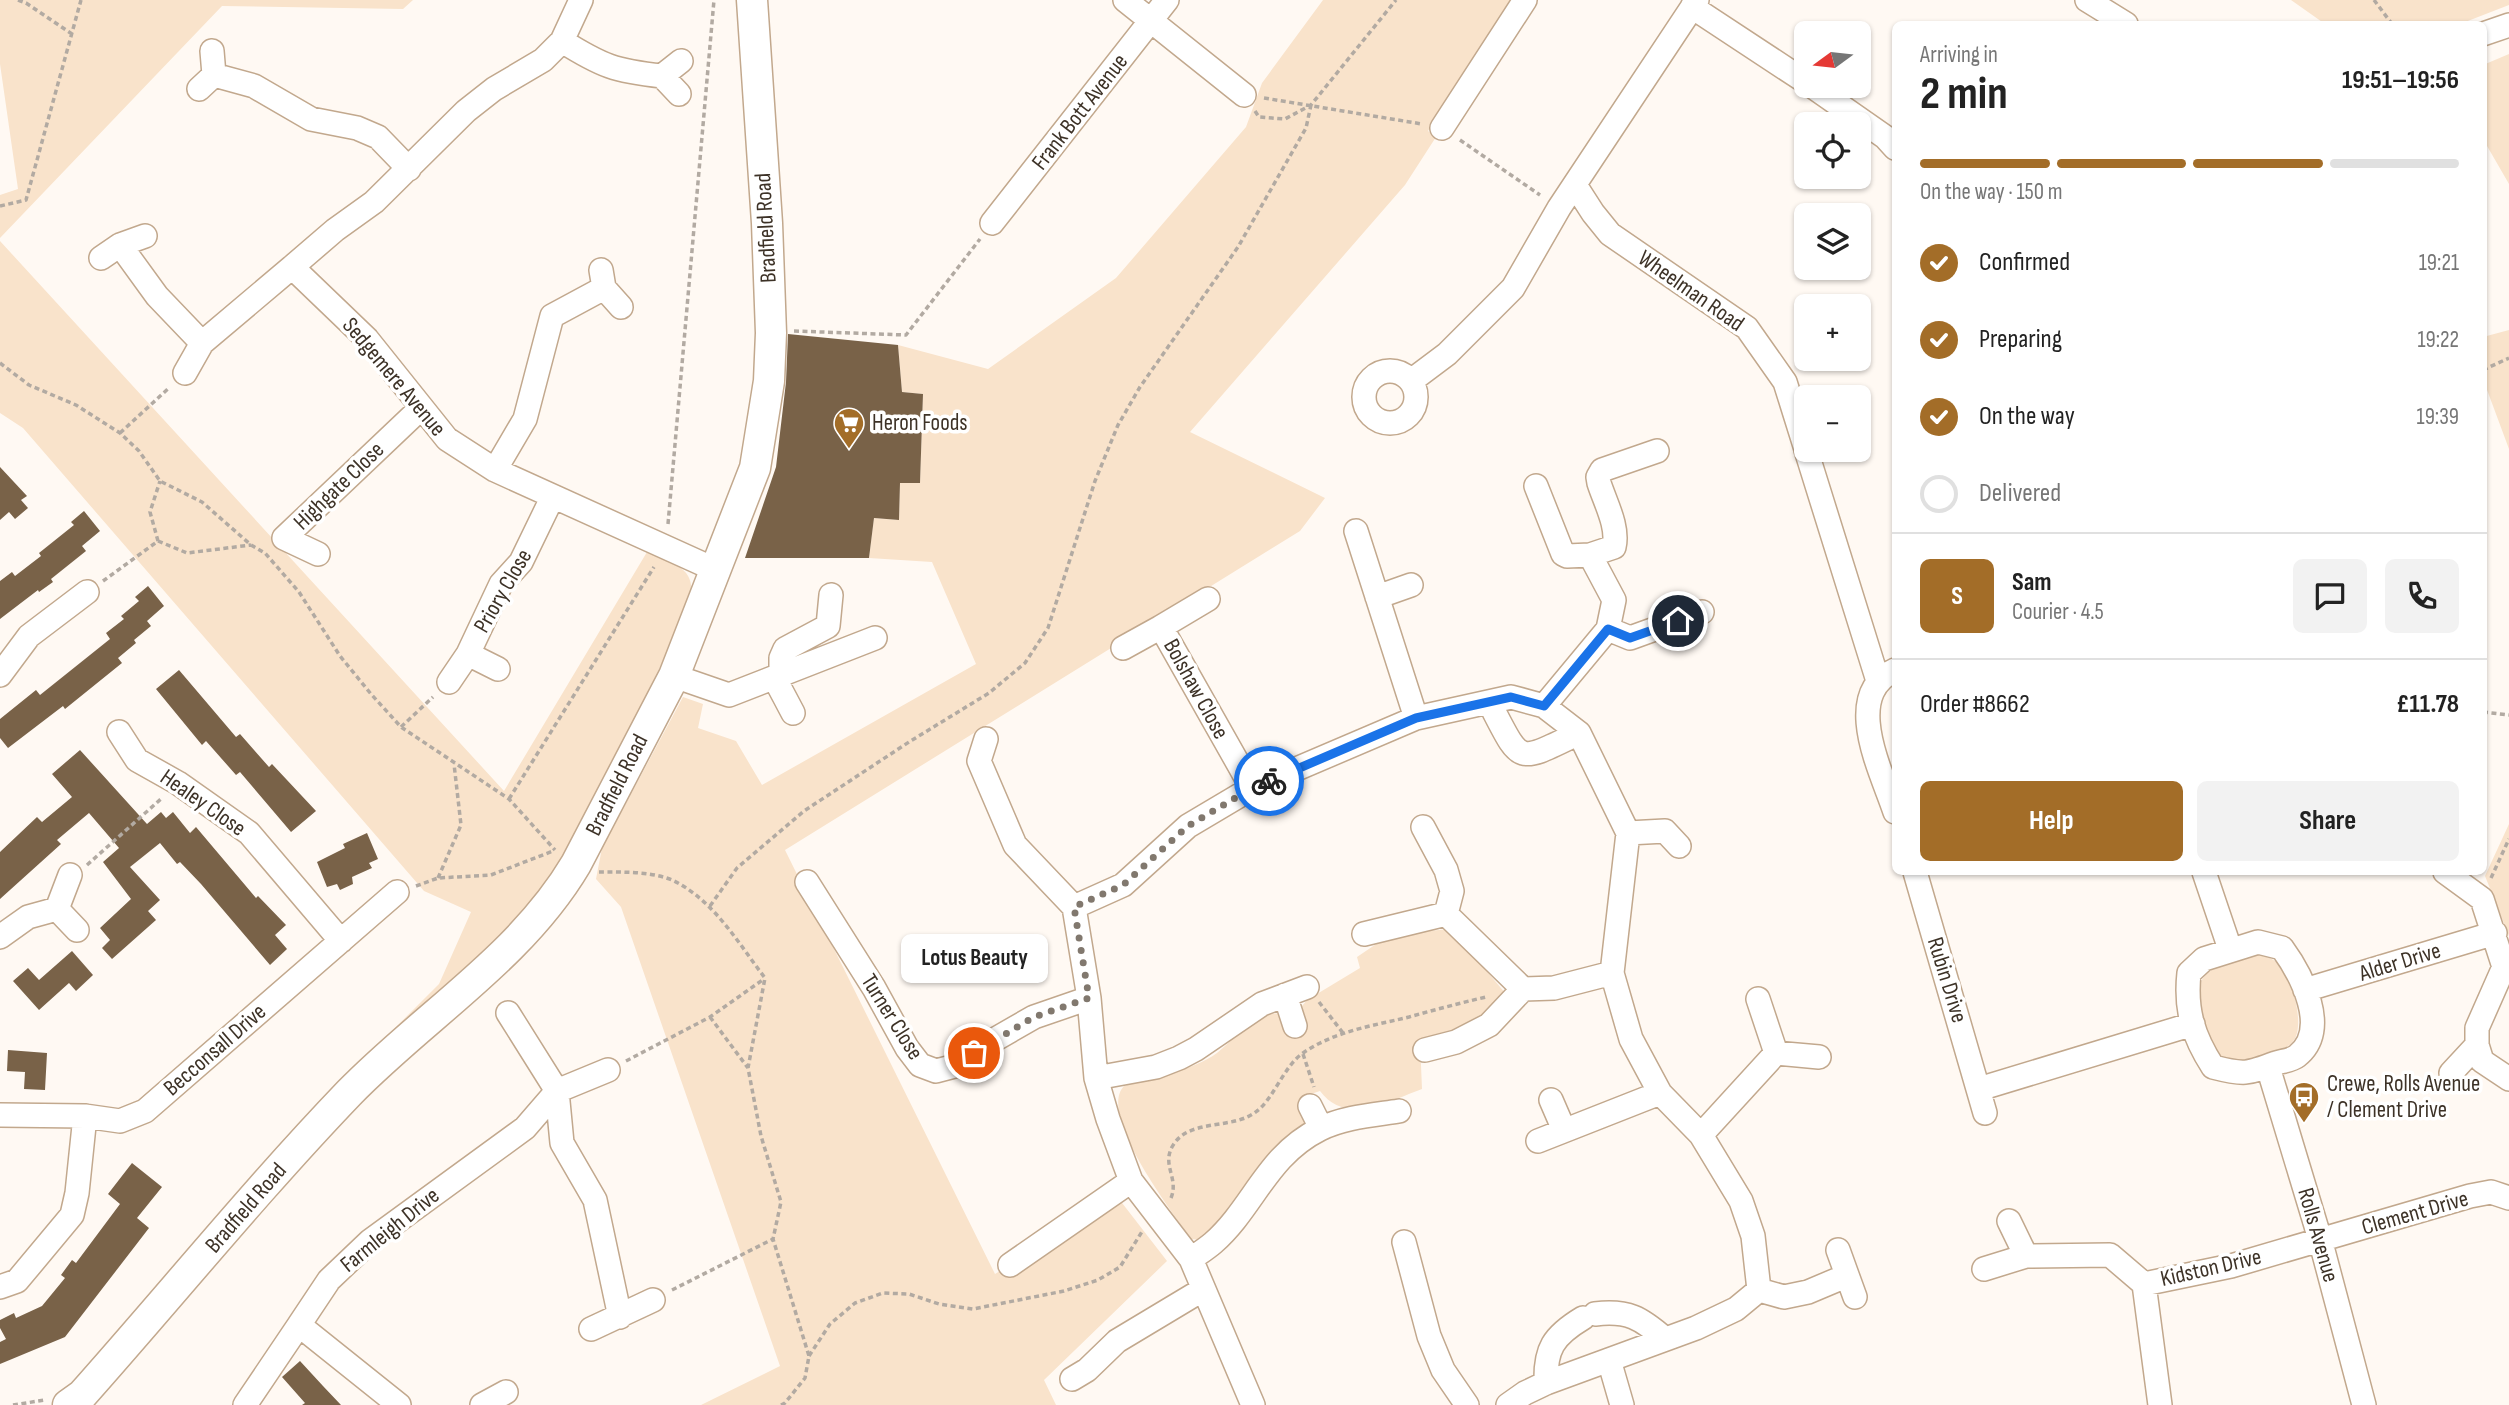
<!DOCTYPE html>
<html lang="en">
<head>
<meta charset="utf-8">
<style>
  :root { --surface:#fff; --page:#f2f2f2; --text:#222; --muted:#767676; --line:#e0e0e0; --accent:#a36d28 }
  body { margin:0; font-family:"Sofia Sans Condensed",sans-serif; background:var(--page); color:var(--text); height:100vh; display:flex; flex-direction:column; font-size:26px; white-space:nowrap }
  * { box-sizing:border-box; margin:0 }
  p { font-size:23px; color:var(--muted) }
  .icon { flex:none; width:38px; height:38px; fill:none; stroke:currentColor; stroke-width:2; stroke-linecap:round; stroke-linejoin:round }
  .map { position:relative; flex:1; overflow:hidden }
  .panel { position:absolute; left:1892px; top:21px; width:595px; height:854px; display:flex; flex-direction:column; background:var(--surface); border-radius:10px; box-shadow:0 2px 5px #0004 }
  .panel>* { flex:none }
  .needle { width:46px; rotate:255deg }
  .fabs { position:absolute; left:1794px; top:21px; display:grid; gap:14px }
  .fabs a { display:grid; place-items:center; width:77px; height:77px; border-radius:10px; background:var(--surface); box-shadow:0 2px 5px #0004; font-size:35px }
  .pin { position:absolute; display:grid; place-items:center; width:60px; height:60px; color:#fff; margin:-30px; border:4px solid #fff; border-radius:50%; box-shadow:0 2px 7px #0007 }
  .courier { position:absolute; display:grid; place-items:center; width:70px; height:70px; margin:-35px; border:5px solid #1a73e8; border-radius:50%; background:#fff; color:#222; box-shadow:0 2px 9px #0007 }
  .bubble { position:absolute; height:49px; border-radius:10px; background:var(--surface); box-shadow:0 2px 5px #0004; font-size:23px; font-weight:700; line-height:49px; text-align:center }
  .headline em { font-style:normal; font-weight:700 }
  .headline div { display:flex; flex-direction:column-reverse }
  .headline { display:flex; align-items:center; justify-content:space-between; height:119px; padding:0 28px }
  h1 { font-size:46px; font-weight:700; line-height:52px }
  .bar { display:grid; grid-template-columns:repeat(4,1fr); gap:10px 7px; align-content:center; height:84px; padding:0 28px }
  .bar i { height:9px; border-radius:5px; background:var(--line) }
  .bar .active { background:var(--accent) }
  .bar p { grid-column:span 4 }
  .line { display:flex; align-items:center; gap:18px; padding:0 28px; border-top:2px solid var(--line) }
  .line div { flex:1 }
  .round { display:grid; place-items:center; flex:none; width:74px; height:74px; border-radius:10px; background:var(--page) }
  ol { padding:0 28px; list-style:none }
  li { display:flex; align-items:center; gap:21px; height:77px }
  li p { margin-inline-start:auto }
  li .icon { padding:7px; border-radius:50%; background:var(--accent); color:#fff; stroke-width:4 }
  li:last-child { color:var(--muted) }
  li i { width:38px; height:38px; border:4px solid var(--line); border-radius:50% }
  .action { display:flex; gap:14px; margin-top:auto; padding:14px 28px }
  .action a { flex:1; height:80px; border-radius:10px; background:var(--accent); color:#fff; font-size:28px; font-weight:700; line-height:80px; text-align:center }
  .action a+a { background:var(--page); color:var(--text) }
  .map>svg:first-child { display:block }
</style>
</head>
<body>
<div class="map">
<svg width="2509" height="1405" viewBox="0 0 2509 1405">
  <rect width="100%" height="100%" fill="#fff9f3"/>
  <path fill="#f9e3cb" d="M0,0h413l-10,9 -181,-3 -222,232v-43l18,-6 -18,-125z
    M1323,0h189l-84,131 8,6 -31,48 -215,247 135,66 -25,33 -515,319 210,424 124,-75 48,62 -123,119 12,25h-355l79,-39 -159,-459 -25,-28 6,-31 81,-151 20,7 -5,24 38,13 26,44 214,-121 -44,-102 -63,-4 5,-40 25,2 1,-37 20,-1 3,-88 -21,-2 -4,-47 90,24 128,-91 130,-151 16,-44z
    M2291,0h218v5l-49,19h-135z
    M2509,54v130l-26,-45v-74z
    M0,241l504,550 143,-239c30,14 52,15 42,55l-104,215 -37,59 -33,43 -167,151 91,-91 32,-72 -47,-21 -401,-463 -23,-15z
    M2509,330v119l-26,-70v-42z
    M2509,824v112l-24,-60z
    M1451,929l55,65 -37,36 -49,11 2,48c-33,12 -76,37 -102,2l-18,6c3,8 7,17 3,26 -10,20 -42,46 -58,65 -15,17 -28,38 -46,52l-10,-1c-19,-27 -94,-125 -67,-153 31,-10 66,-14 93,-33 18,-14 37,-43 62,-39l12,20 16,-4 -5,-24 5,-6 53,-32 -3,-11 34,-23z
    M2256,955c9,1 17,3 24,10 12,12 25,59 14,75 -8,12 -25,14 -38,18 -14,4 -29,5 -40,-5 -8,-7 -10,-20 -12,-30 -3,-8 -7,-17 -7,-25 0,-31 34,-39 59,-43z"/>
  <path fill="#796248" d="M788,334l110,11 4,47 21,2 -3,89h-20l-1,37 -25,-2 -5,40h-124l31,-91 10,-85z
    M0,467l27,29 -6,4 7,8 -13,11 -6,-7 -9,8z
    M84,511l16,20 -18,15 4,5 -35,28 2,3 -14,10 -1,-2 -38,29v-38l12,-9 3,4 26,-20 -2,-3 35,-28 -3,-3z
    M148,586l16,20 -17,15 4,5 -17,14 2,3 -18,15 4,5 -57,46 -2,-3 -55,42 -8,-10v-19l36,-29 4,5 70,-56 -4,-6 18,-14 -3,-3 18,-15 -4,-4z
    M179,670l57,67 4,-3 29,33 3,-3 44,47 -25,21 -51,-60 -4,3 -30,-34 -4,4 -46,-56z
    M80,750l67,74 14,-12 5,6 7,-6 17,21 6,-6 60,71 2,-2 28,29 -11,10 12,14 -17,16 -69,-81 -21,-22 -3,2 -17,-21 -30,24 30,33 -12,11 8,9 -44,39 -10,-11 8,-8 -10,-12 31,-29 -28,-37 16,-14 -30,-35 -32,27 4,4 -61,55v-47l37,-35 5,5 30,-25 -20,-23z
    M367,833l11,26 -9,4 3,5 -20,9 1,7 -13,6 -3,-6 -10,3 -10,-25 28,-14 -2,-4z
    M72,951l21,24 -17,16 -7,-8 -30,27 -26,-29 15,-13 11,12z
    M8,1050l39,3 -2,37 -21,-1 1,-17 -18,-1z
    M132,1163l30,24 -25,31 12,10 -84,109 -65,27v-22l6,-3 -6,-11v-8l14,-7 2,5 26,-12 23,-28 -4,-3 11,-15 4,3 44,-59 -12,-10z
    M300,1361l23,25 18,19h-39l3,-2 -23,-26z"/>
  <g fill="none" stroke-linecap="round" stroke-linejoin="round">
    <g stroke="#c2a88d" stroke-width="26">
      <path id="minor" d="M581,0l-19,41 -19,19 -49,29 -28,22 -92,91 -39,28 -43,37 75,72 80,100 48,31 221,100
        M1125,0l119,95
        M2087,0l39,24
        M1692,7l114,75
        M2483,34l26,-9
        M562,41c40,25 53,30 100,35l19,-15
        M212,51l2,24
        M662,76l17,18
        M1812,86l73,51 10,11
        M199,89l15,-14 40,11 57,33 46,9 21,9 31,32
        M1442,128l83,-128
        M1575,185l18,28 17,21 137,94 38,54 21,67
        M992,223l175,-223
        M120,245l37,51 45,47
        M101,258l19,-13 25,-9
        M601,270l3,18 17,19
        M1364 397a26 26 0 1 1 52 0a26 26 0 1 1-52 0Z
        M185,373l17,-30 90,-76
        M1411,381l36,-27 66,-66 46,-80 138,-208
        M1806,450l72,231
        M495,470l30,-51 27,-103 52,-28
        M1536,486l27,68 4,2 23,-1 24,45 -6,29 -64,77
        M1356,531l60,187
        M318,554l-34,-16 137,-130
        M1590,555l24,-8c5,-20 -9,-45 -15,-64l-1,-6 4,-7 55,-19
        M1377,597l34,-12
        M1161,627l47,-28
        M1608,629l22,9 72,-26
        M1123,648l38,-21 91,161
        M468,654l30,15
        M1895,670c-54,25 -13,102 0,142
        M0,675l29,-39 58,-44
        M674,676l55,19 146,-57
        M781,677v-19l4,-9 43,-23 3,-31
        M775,679l18,34
        M449,682l19,-28 33,-70 20,-22 31,-64
        M1489,702c33,63 26,62 90,31
        M119,732l18,28 41,23 71,50 92,108
        M986,739l-7,22 36,84 59,62
        M1423,827l23,43 6,21 -6,23
        M1628,833l37,-2 14,15
        M1915,872l70,241
        M2204,872l26,77
        M2445,872l37,27 22,68 -27,61v17l-26,28
        M70,875l-13,34 20,21
        M807,882l67,106 33,60 13,17 16,6 19,-5 39,-26 40,-23 55,-19
        M1364,934l82,-20 77,75
        M0,937l28,-20 29,-8
        M2258,942l24,6c19,26 49,82 15,108 -5,4 -14,5 -21,7 -29,11 -32,12 -63,4 -20,-31 -28,-57 -24,-94l15,-14z
        M2305,990l190,-57
        M1285,995l10,31
        M508,1013l49,78 5,52 33,57 25,117
        M2477,1045l5,16 27,18
        M1425,1050l31,-8 33,-17 34,-36 31,-1 58,-15
        M1776,1053l43,4
        M2268,1067l52,172 44,166
        M1096,1078l60,-11 23,-9 17,-9 66,-45 45,-17
        M1979,1089l214,-65
        M1551,1100l13,30
        M1310,1106l11,22
        M0,1115l85,1 35,5 25,-10 252,-219
        M1701,1135l75,-82 -18,-54
        M1538,1141l122,-48
        M2009,1221l17,35
        M1404,1242l25,94 14,34 24,35
        M1838,1250l17,47
        M1191,1259c7,-5 15,-10 22,-16 41,-36 53,-87 107,-114 24,-12 53,-14 79,-18
        M1010,1265l121,-84
        M1984,1269l42,-13 84,-1 34,29 87,-18 239,-70 21,-4 18,6
        M2144,1284l16,121
        M0,1287l17,-6 55,-66 5,-22 8,-77
        M1759,1290l25,7 24,-5 38,-16
        M1595,1314c33,-4 46,4 70,25
        M591,1329l62,-29
        M1609,1360l13,45
        M1072,1379l15,-9 30,-29 85,-51
        M1546,1383c-1,-34 7,-47 37,-65
        M245,1405l54,-80
        M399,1405l-100,-80 30,-45 41,-39 155,-113 32,-37 51,-21
        M482,1405l24,-13
        M1253,1405l-62,-146 -60,-78 -23,-62 -12,-41 -7,-80 -15,-91 49,-22 65,-59 64,-38 164,-70 95,-21 33,9 35,27 49,100 -16,140 19,66 29,54 41,42 40,66 12,35 6,54 -23,19 -40,19 -150,55 -21,10 -17,12"/>
    </g>
    <g stroke="#c2a88d" stroke-width="33">
      <path id="major" d="M68,1405l14,-10c89,-100 174,-205 267,-302 75,-77 172,-136 227,-229l98,-188 81,-208 14,-87 2,-48 -4,-110 -15,-223"/>
    </g>
    <path stroke="#b2aaa2" stroke-width="3.5" stroke-dasharray="5 3.5" stroke-linecap="butt" d="M18,0l8,3 46,31
      M2374,0l18,24
      M1264,98l158,26
      M1255,111l4,6 26,2 26,-14 85,-105
      M1460,140l80,55
      M0,206l26,-6 55,-200
      M794,331l112,4 74,-96
      M0,363l29,22 47,20 44,28 19,18 21,30 42,21 49,43 14,8 34,39 41,64 31,38 30,33 108,72 46,51
      M2483,370l26,-12
      M120,433l50,-46
      M668,524l46,-524
      M158,541l29,12 64,-8
      M103,581l55,-40 -8,-29 10,-31
      M2483,712l26,3
      M401,727l32,-30
      M509,799l145,-232
      M87,865l75,-67
      M599,872c24,0 58,-1 79,11 38,21 61,61 87,95l-17,90 13,68 20,66 -8,37 36,117 -4,22 -20,25 -4,2
      M438,878l23,-53 -7,-61
      M2491,878l18,-39
      M416,886l22,-8 53,-3 62,-24
      M710,906l27,-38 67,-57 105,-69 80,-49 36,-30 23,-35 47,-147 23,-56 22,-38 98,-140 68,-119 5,-23
      M1319,1002l24,31
      M710,1017l38,51
      M1303,1054l11,33
      M626,1061l84,-44 54,-38
      M1171,1198c8,-20 -9,-32 1,-51 16,-30 61,-16 85,-36 17,-13 27,-45 46,-58 32,-22 69,-27 106,-36 25,-7 51,-14 77,-20
      M672,1290l101,-51
      M809,1356l21,-32 25,-21 28,-10 26,1 30,10 34,5 91,-18 34,-11 22,-13 23,-37
      M13,1405l32,-5"/>
    <use href="#minor" stroke="#fff" stroke-width="23"/>
    <use href="#major" stroke="#fff" stroke-width="30"/>
  </g>
  <g fill="none" stroke-linecap="round" stroke-linejoin="round">
    <path stroke="#81786e" stroke-width="7" stroke-dasharray="0 12.6" d="M974,1053l60,-36 55,-19 -15,-91 49,-22 65,-59 64,-38 17,-7"/>
    <path stroke="#1a73e8" stroke-width="9" d="M1269,781l147,-63 95,-21 33,9 64,-77 22,9 48,-17"/>
  </g>
  <defs>
    <g id="supermarket-pin" transform="scale(1.575)"><path d="M0 17L-7.5 6A9.5 9.5 0 1 1 7.5 6Z" fill="#a36d28" stroke="#fff"/><path d="M-6-5.5h2.5l.6 2H6L4.5 2H-2.5L-4.4-4H-6ZM-1.5 3.2a1.3 1.3 0 1 0 .1 0ZM3 3.2a1.3 1.3 0 1 0 .1 0Z" fill="#fff"/></g>
    <g id="bus-pin" transform="scale(1.575)"><path d="M0 17L-7.5 6A9.5 9.5 0 1 1 7.5 6Z" fill="#a36d28" stroke="#fff"/><path d="M-5-6H5V4H4V6H2V4H-2V6H-4V4H-5ZM-3.5-4V0h7V-4ZM-3.5 1.2v1.5H-2V1.2ZM2 1.2v1.5H3.5V1.2Z" fill="#fff"/></g>
  </defs>
  <g fill-rule="evenodd">
    <use href="#supermarket-pin" x="849" y="423"/>
    <use href="#bus-pin" x="2304" y="1097"/>
  </g>
  <g text-anchor="middle" dominant-baseline="central" stroke-width="7" stroke-linejoin="round" paint-order="stroke">
    <g font-size="23" fill="#3d3227" stroke="#fff">
      <text transform="translate(1080 112) rotate(-52)">Frank Bott Avenue</text>
      <text transform="translate(766 228) rotate(-93)">Bradfield Road</text>
      <text transform="translate(1691 291) rotate(35)">Wheelman Road</text>
      <text transform="translate(394 377) rotate(50)">Sedgemere Avenue</text>
      <text transform="translate(339 486) rotate(-44)">Highgate Close</text>
      <text transform="translate(503 591) rotate(-60)">Priory Close</text>
      <text transform="translate(1196 689) rotate(61)">Bolshaw Close</text>
      <text transform="translate(617 785) rotate(-63)">Bradfield Road</text>
      <text transform="translate(203 803) rotate(35)">Healey Close</text>
      <text transform="translate(2400 962) rotate(-17)">Alder Drive</text>
      <text transform="translate(1947 980) rotate(73)">Rubin Drive</text>
      <text transform="translate(892 1017) rotate(58)">Turner Close</text>
      <text transform="translate(215 1050) rotate(-41)">Becconsall Drive</text>
      <text transform="translate(246 1208) rotate(-49)">Bradfield Road</text>
      <text transform="translate(2415 1213) rotate(-16)">Clement Drive</text>
      <text transform="translate(390 1230) rotate(-39)">Farmleigh Drive</text>
      <text transform="translate(2318 1235) rotate(74)">Rolls Avenue</text>
      <text transform="translate(2211 1268) rotate(-13)">Kidston Drive</text>
    </g>
    <g font-size="23" fill="#3d3227" stroke="#fff" text-anchor="start">
      <text x="872" y="423">Heron Foods</text>
      <text x="2327" y="1084">Crewe, Rolls Avenue<tspan x="2327" dy="26">/ Clement Drive</tspan></text>
    </g>
  </g>
</svg>
<div class="fabs">
<a><svg class="needle" viewBox="-14 -14 28 28"><path d="M0-13l5 13h-10z" fill="#e53935"/><path d="M0 13l5-13h-10z" fill="#767676"/></svg></a>
<a><svg class="icon" aria-label="locate" viewBox="0 0 24 24"><circle cx="12" cy="12" r="6"/><path d="M12 2v4M12 18v4M2 12h4M18 12h4"/></svg></a>
<a><svg class="icon" aria-label="layers" viewBox="0 0 24 24"><path d="M12 4l9 5-9 5-9-5zM3 14l9 5 9-5"/></svg></a>
<a>+</a>
<a>−</a>
</div>
<div class="pin" style="left:974px;top:1053px;background:#ea580c"><svg class="icon" aria-label="bag" viewBox="0 0 24 24"><path d="M5 8h14l-1 12H6zM9 8a3 3 0 0 1 6 0"/></svg></div>
<div class="pin" style="left:1678px;top:621px;background:#1f2937"><svg class="icon" aria-label="home" viewBox="0 0 24 24"><path d="M3 11l9-7 9 7M6 9v11h12V9"/></svg></div>
<div class="courier" style="left:1269px;top:781px"><svg class="icon" aria-label="bike" viewBox="0 0 24 24"><circle cx="6" cy="16" r="4"/><circle cx="18" cy="16" r="4"/><path d="M6 16l4-8h5l3 8M10 8l3 8H6M13 5h3"/></svg></div>
<div class="bubble" style="left:901px;top:934px;width:147px">Lotus Beauty</div>
<section class="panel">
<div class="headline"><div><h1>2 min</h1><p>Arriving in</p></div><em>19:51–19:56</em></div>
<div class="bar"><i class="active"></i><i class="active"></i><i class="active"></i><i></i><p>On the way · 150 m</p></div>
<ol>
<li><svg class="icon" aria-label="check" viewBox="0 0 24 24"><path d="M5 12l5 5 9-10"/></svg>Confirmed<p>19:21</p></li>
<li><svg class="icon" aria-label="check" viewBox="0 0 24 24"><path d="M5 12l5 5 9-10"/></svg>Preparing<p>19:22</p></li>
<li><svg class="icon" aria-label="check" viewBox="0 0 24 24"><path d="M5 12l5 5 9-10"/></svg>On the way<p>19:39</p></li>
<li><i></i>Delivered</li>
</ol>
<div class="line" style="height:126px"><b class="round" style="background:var(--accent);color:#fff">S</b><div><b>Sam</b><p>Courier · 4.5</p></div><a class="round"><svg class="icon" aria-label="chat" viewBox="0 0 24 24"><path d="M4 5h16v11H9l-5 4z"/></svg></a><a class="round"><svg class="icon" aria-label="phone" viewBox="0 0 24 24"><path d="M5 4h4l2 5-3 2q2 4 5 5l2-3 5 2v4C11 20 4 13 5 4z"/></svg></a></div>
<div class="line" style="height:91px"><div>Order #8662</div><b>£11.78</b></div>
<div class="action"><a>Help</a><a>Share</a></div>
</section>
</div>
</body>
</html>
